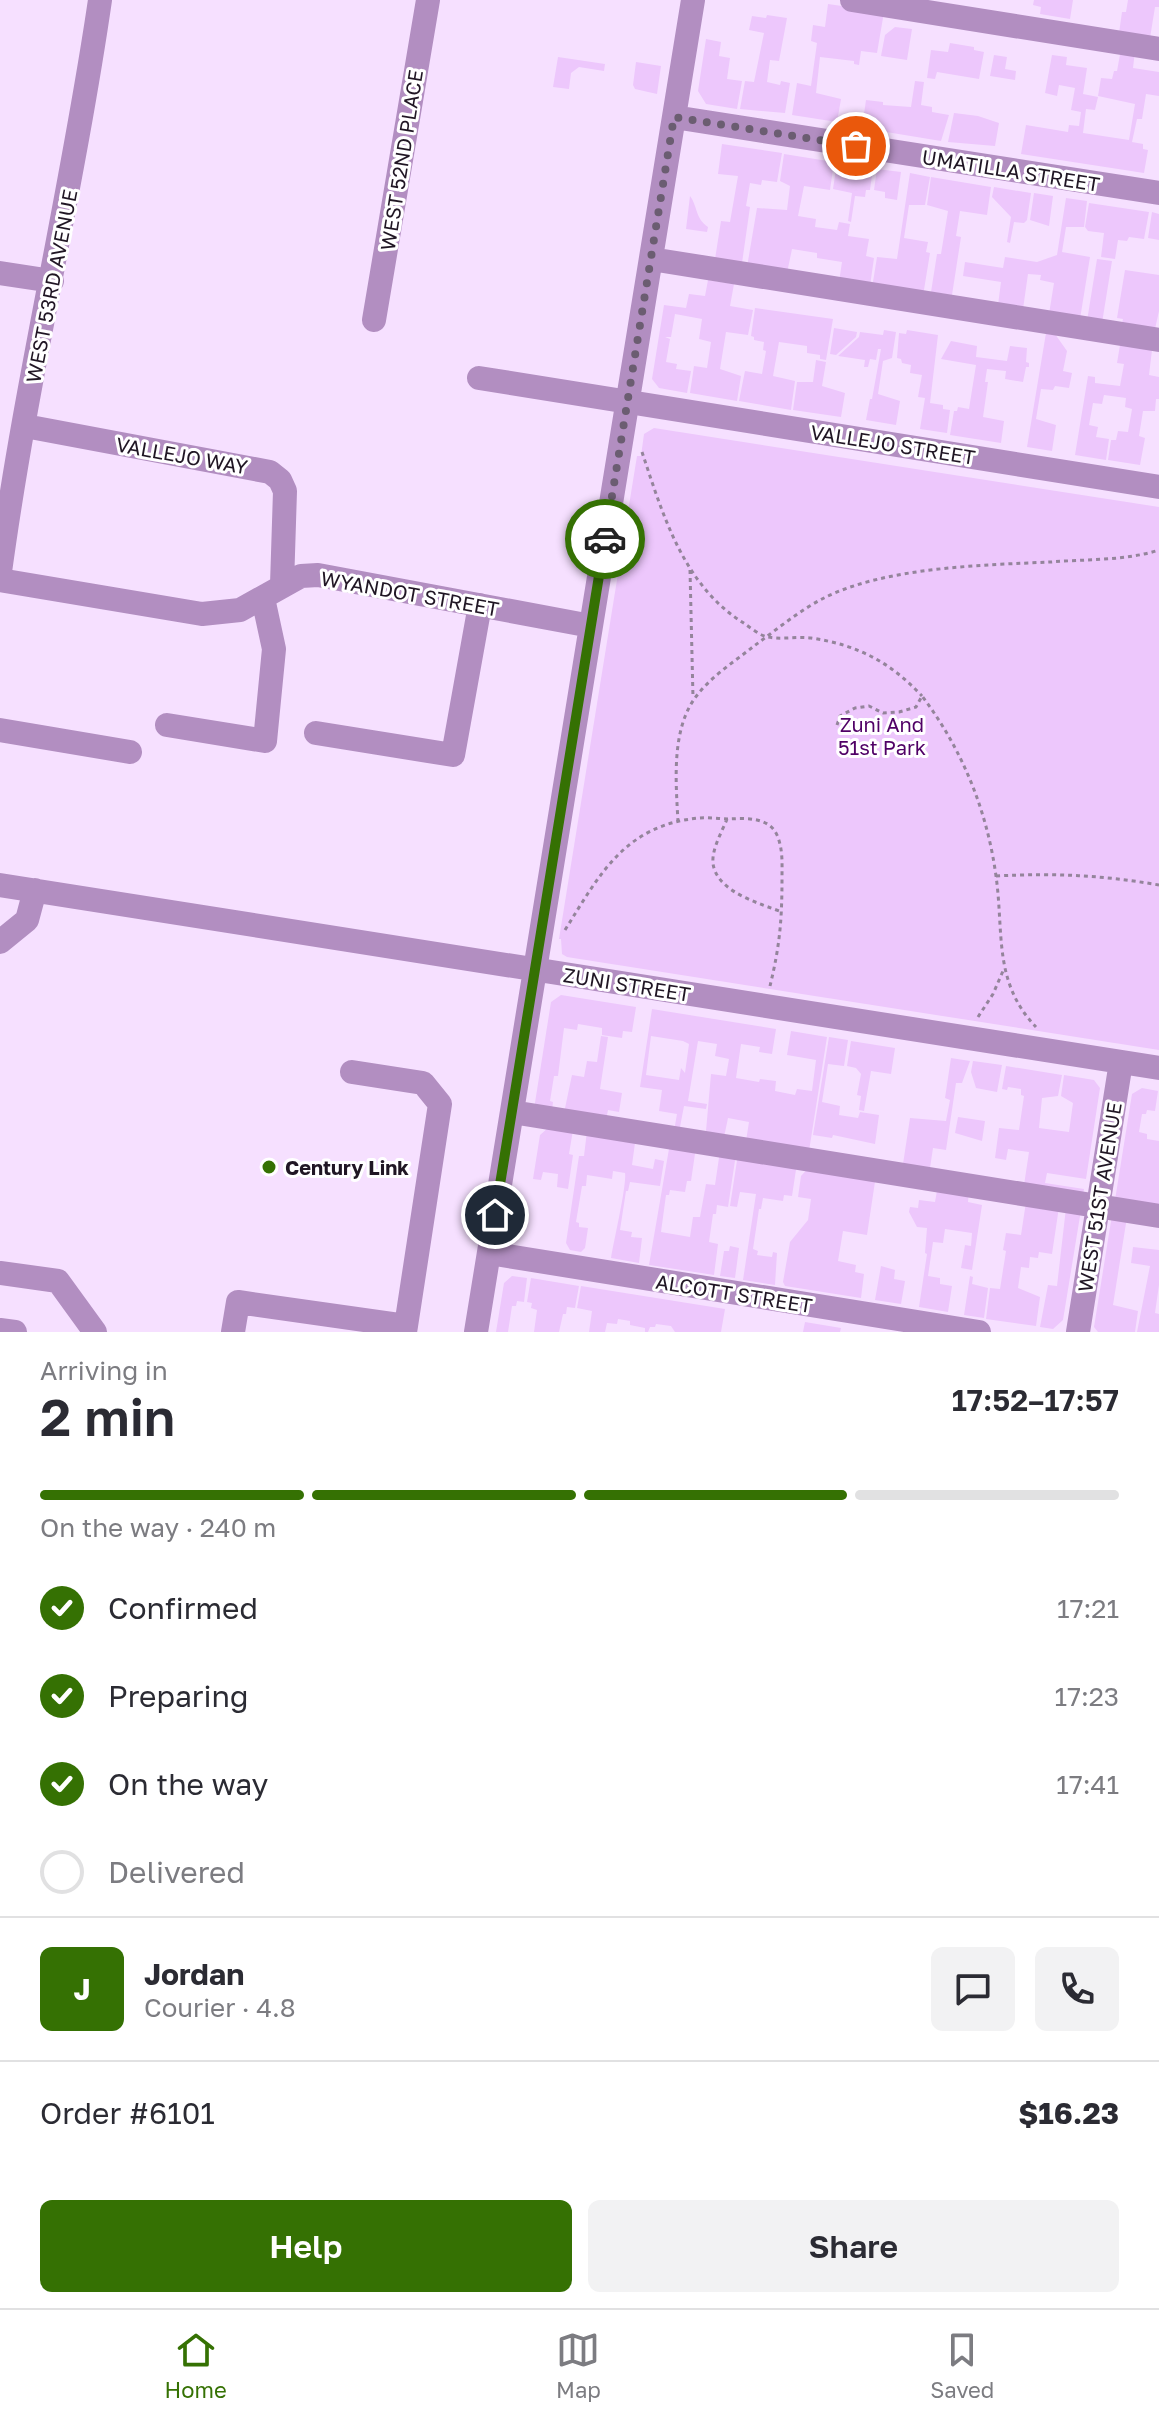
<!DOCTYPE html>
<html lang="en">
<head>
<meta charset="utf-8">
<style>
  :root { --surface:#fff; --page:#f2f2f3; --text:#2b2b33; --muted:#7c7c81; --line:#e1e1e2; --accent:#357103 }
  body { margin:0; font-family:"Golos Text",sans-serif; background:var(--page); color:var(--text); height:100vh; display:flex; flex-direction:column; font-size:30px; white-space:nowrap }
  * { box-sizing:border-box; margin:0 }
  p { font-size:26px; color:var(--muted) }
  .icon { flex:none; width:44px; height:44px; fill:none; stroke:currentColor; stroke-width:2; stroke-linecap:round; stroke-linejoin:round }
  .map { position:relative; height:1332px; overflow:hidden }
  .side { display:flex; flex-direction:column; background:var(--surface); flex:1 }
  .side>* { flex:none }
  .pin { position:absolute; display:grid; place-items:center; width:68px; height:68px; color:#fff; margin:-34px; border:4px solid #fff; border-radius:50%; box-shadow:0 2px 8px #0007 }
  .courier { position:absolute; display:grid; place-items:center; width:80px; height:80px; margin:-40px; border:6px solid #357103; border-radius:50%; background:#fff; color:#222; box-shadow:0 2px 10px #0007 }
  .headline em { font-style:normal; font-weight:600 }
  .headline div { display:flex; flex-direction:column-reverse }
  .headline { display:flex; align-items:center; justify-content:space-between; height:136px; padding:0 40px }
  h1 { font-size:52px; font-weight:600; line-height:60px }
  .bar { display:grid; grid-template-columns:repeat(4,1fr); gap:12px 8px; align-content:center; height:96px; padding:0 40px }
  .bar i { height:10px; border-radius:6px; background:var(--line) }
  .bar .active { background:var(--accent) }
  .bar p { grid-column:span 4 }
  .line { display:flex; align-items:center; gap:20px; padding:0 40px; border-top:2px solid var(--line) }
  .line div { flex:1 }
  .round { display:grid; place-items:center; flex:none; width:84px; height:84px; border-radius:12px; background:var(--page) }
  ol { padding:0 40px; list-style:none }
  li { display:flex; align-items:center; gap:24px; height:88px }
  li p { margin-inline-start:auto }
  li .icon { padding:8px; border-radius:50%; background:var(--accent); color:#fff; stroke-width:4 }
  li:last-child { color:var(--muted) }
  li i { width:44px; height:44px; border:4px solid var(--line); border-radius:50% }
  .button { display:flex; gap:16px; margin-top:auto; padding:16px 40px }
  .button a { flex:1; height:92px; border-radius:12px; background:var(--accent); color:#fff; font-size:32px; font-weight:600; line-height:92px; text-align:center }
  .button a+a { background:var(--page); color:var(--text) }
  .tabs { display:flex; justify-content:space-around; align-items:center; height:112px; border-top:2px solid var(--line); background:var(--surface); font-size:22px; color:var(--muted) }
  .tabs a { display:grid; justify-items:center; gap:4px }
  .tabs .active { color:var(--accent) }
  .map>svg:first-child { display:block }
</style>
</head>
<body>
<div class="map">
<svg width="1159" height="1332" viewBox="0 0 1159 1332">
  <rect width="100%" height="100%" fill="#f6e0ff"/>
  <path fill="#edc7fc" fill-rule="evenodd" d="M1034,0h39l-3,19 -30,-5 1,-7 -8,-2z
    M1128,0h31v7h-4l-5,31 -31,-5 3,-21h4z
    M828,4l56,8 -7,41 -16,-2 -2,14 -5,-1v-3l-34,-4 -4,36 25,6 -4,23 -45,-7 5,-32 14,3 6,-43 -6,-2 2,-16 12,2z
    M767,15l20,3 -8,43 -9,-1 -3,22 13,3 1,-4 9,2 -5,30 -45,-4 5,-28 9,1 10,-49 -15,-3 3,-14 14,2z
    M895,27l17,2 -5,31 -26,-4 4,-21z
    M706,39l15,3 -2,14 11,2 -3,21 15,2 -5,28 -31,-5 -8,-13z
    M950,43l24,4v3l10,2 -5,27 -42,-7 -2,7 -8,-1 4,-28 17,2z
    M1121,49l14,2 -2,17 26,4v24l-13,-2 -4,25h-5l-5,23 11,2v5l5,1 -4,23 -123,-19 5,-29 42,7 1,-7 10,1 2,-14 -10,-2 4,-22 -16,-3 -2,11 -12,-3 7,-38 15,2 -1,8 21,3 -4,26 15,3 -3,13 -9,-1 -3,24 46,7 6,-36 -37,-8 3,-18 11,1 2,-8h3z
    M994,55l13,2 -2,12 11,2 -1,9 -25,-4z
    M558,57l47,7 -1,7 -25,-4 -8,6 -2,16 -16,-2z
    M636,62l25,4 -4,28 -22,-5 -2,-4z
    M915,81l9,1 -3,23 11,2v5l17,3 -8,26 -79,-13 4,-28 17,2v3l28,2z
    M954,113l24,3 21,7 -4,23 -47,-4z
    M722,144l60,9 -5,29 -15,-2 -1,5 -11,-2 -4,23 4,1 -8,56 -27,-4 6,-38 9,1 8,-46 -20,-2z
    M784,154l50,8 -4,28 -26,-4 -6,30 18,3 -1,8 22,3 2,-8 11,2 -2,12 21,3 -3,17 8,2 -4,28 -31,-4 3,-20 -25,-4v-5l-25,-4 -5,24 -40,-6 10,-59 30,2 3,-24 -10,-5z
    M837,162l36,6 -3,22h-4l-1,7 -10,-1 -4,26 -3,-1 4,-28 -19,-4z
    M877,169l24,3 -4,28 -12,-2v-6l-11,-2z
    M910,173l20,4 -5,28h-16l-5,33 24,4 -2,10 4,1 -7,43 -51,-8 5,-31 20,2z
    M931,177l60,10 -4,28 -27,-4 -4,25 5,1 -9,58 -21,-3 6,-38h4l7,-43 -21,-6z
    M994,187l37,6 -4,27 -3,3 -10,-1 -4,21 -3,-1 4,-25 -19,-20z
    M1034,193l19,3 -4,30 -19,-6z
    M690,196c8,11 5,22 18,31l-1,5 -21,-3z
    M1066,198l21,3 -3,26h-18l-4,25 28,5 -10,62 -31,-5 5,-31 -14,-3 1,-5 -13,-1 -5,35 -25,-4 3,-23 -38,-6 2,-14 38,6 2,-11 32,5 20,-7z
    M1089,203l60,9 -5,27 -15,-2 -2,4 -9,-1 -3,19 -14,-2 3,-24 -16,-2 -3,-4z
    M1152,212l7,2v26l-11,-2z
    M1097,259l15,2 -10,62 -15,-2z
    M1125,270l34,5v36l-4,18 -33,-6 1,-4 -6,-1z
    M708,280l26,4 -4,22 23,4 -5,25 -22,-3 -6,37 21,7 -4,25 -47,-8 4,-27 13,2 4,-26 -12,-3 3,-20 -27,-5 -4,23h-6l5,2 -4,23 11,2 -1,5 15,2 -4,22 -28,-5 -7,-9 12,-74 22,3 3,-14 16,2z
    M755,308l78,11 -7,41 -6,-1v-4l-13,-2v-7l-28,-4 -6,34 22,5 -4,29 -52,-9 6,-30 17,3 4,-23 -3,-1 1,-8 -10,-2v-3l-3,-1z
    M834,328l23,4 -1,5 -20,18 -6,-1z
    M884,330l12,2 -4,26 -9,3 -5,33 22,7 -4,24 -30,-5 4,-21h2l9,-50h-3l-2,11 -6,-1 -2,8h-4l1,-7 -27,-4 21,-19 1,-5 23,3z
    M907,330l31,5 -8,68 13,2v4l7,1 -3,23 -27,-4 5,-31 -7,-1 4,-22 -12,-2 1,-8 -9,-2 -1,-4 -4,-1 2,-25 7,1z
    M1046,333l9,1 12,17 -4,20 9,2 -3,15 -14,-2 -2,4 -12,-1 -5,30 20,6 -4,26 -25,-4z
    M951,341l26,5 -1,11 31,4 3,-15 17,2 -1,14 3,1v4h-3l-3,15 -18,-3 1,-8 -19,-2 -2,13h3l-5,35 21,4 -3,22 -51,-8 4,-24h3l1,-4 11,2 7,-44 -35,-6z
    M1120,345l32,5 -3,25 10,2v22h-3l-1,12h-12l-4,25 6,2 -5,27 -32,-5 3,-20h5l2,-9 10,1 4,-23 -7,-2 1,-9 -22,-3 -2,9 -9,-1 -4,22 9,2 -2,10 13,2 -3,21 -31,-5 13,-79 7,1v6l25,3 4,-22 -7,-1z
    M816,360l10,2 -4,24 23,7 -4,24 -48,-7 4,-28h16z
    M654,428l505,79v543l-592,-93 -5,-3 -1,-15h-2l78,-483h4l3,-22z
    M561,995l75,12 -4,25 -9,-1 -1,7 -20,-3v-7l-24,-4 -1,6 -13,-2 -6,48h-4l-4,25 3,1 -1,9 -18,-2 17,-107z
    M652,1009l124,20 -4,25 -13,-2 1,-5 -19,-3 -5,34 23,4 1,-3 16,2 -1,10 20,4 2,-6 15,2 4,-31 -29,-5 4,-24 36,6 -18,114 -63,-10 3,-19 -21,-4 -4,19 -18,-6 5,-57 15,2 3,-17 -14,-3 2,-12 -19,-3 -10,60 19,3 -1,5 -22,-3 -4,21 -6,4 3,-17 -18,-3 3,-21 -22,-3zM651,1036l32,5 6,3 -4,29 -4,-5 -2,12 -33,-5z
    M601,1036l7,1 -8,52 22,4 -3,19 -11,-2 -2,10 -42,-7 8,-38 12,2 3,-16 10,1z
    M829,1037l19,3 -4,26 -16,-2 -6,38 18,4 -1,9 19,3 2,-6 19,3 -4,29 -42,-9 -1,3 -19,-3z
    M851,1041l44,7 -4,26 -20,-3 -7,40 -5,-1 2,-14 -4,-1 4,-21 -5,-6 -9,-2z
    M951,1058l19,3 -8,22h-6l-10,67 -13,-2 -3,20 -27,-4 7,-46 36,3 4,-21 -5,-2z
    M973,1061l29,4 -5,27 -21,-4 -5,-16z
    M1006,1066l56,9 -4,21 -16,2 -3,30 30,4 4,-29 -12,-7 3,-21 30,5 6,8 -14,91 -39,-6 -2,10 39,6 -1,6 -59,-10 5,-33 -21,-3 -2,11 -11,-2 4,-30 20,2 5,-34 -3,-1v-6l-13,-2 -1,3 -5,-1z
    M1142,1088l16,3 -3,20 -8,-1 -1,4h-4l-3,18 8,2v5l12,2v66l-44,-7 17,-106z
    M958,1117l27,4 -3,20 -27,-8z
    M548,1128l25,2 -4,24 4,1 -5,34 -11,-2 1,-13 -15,-2 -2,8 -8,-1 7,-44z
    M587,1131l48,12 -3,22 21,4 2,-10 9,2 -4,25 -30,-4 -2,9h-2l-6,39 12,2 -1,5 11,1 -3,25 -28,-5c3,-18 16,-74 14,-85l-12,-2 -1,8 -25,-4 -1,11h-4l-6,36 3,1v4l9,1 -3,20 -4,4 -11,-2 -4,-7 13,-87h5z
    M670,1143l26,4 -5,34h-4l-2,11 -15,-2 -1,5h-3l-5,37 29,5 3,-20h7l6,-33 9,1 5,-34 16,3 -8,53 -11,-2 -1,9h-3l-4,28 9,2 -4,31 -65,-10z
    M738,1154l59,9 -5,33 -8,-1 -1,6 -20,-3 -2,11h-2l-6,40 5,2 -1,4 15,2 1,-5 4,1 -2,32 -32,-5 13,-86 -16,-2 -3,15 -7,-1z
    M811,1165l65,10 -9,60 -24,-4 -5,30 18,4 -1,7 9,2 -3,24 -76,-12 -2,-4 7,-40 18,-22 3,-21 -13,-2 3,-21z
    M938,1185l31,5 -1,12 14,3 -10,65 -11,-2 4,-23 6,1 1,-13 -27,-4 -2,14 -10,-1 -5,34 12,2v6l12,2 -4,26 -29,-5 8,-53 -2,-1 2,-25 -10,-1 -8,-15 1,-5 8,1 1,-8 16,2z
    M1026,1202l33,5 -7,47 -13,-2 -1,6 -8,-1 -1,11 -8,-1 -3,21 22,9 -4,29 -50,-7 4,-31 10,1 6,-38 -3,-1 3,-17 15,2z
    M1066,1208l15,2 -18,110 -10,9 -13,-2 8,-42 9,1z
    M1112,1215l15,2 -14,88 25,6 -3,21h-37l-4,-5z
    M730,1246l9,2 -4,30 -15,-2 4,-25h5z
    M1133,1247l26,3v35l-4,28 4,1v18h-22l13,-66 -19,-3z
    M881,1266l14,4 -1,9 11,2 -4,23 -26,-4z
    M512,1276l15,2 -3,24 -7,-1 -1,5h-4l-4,26h-12l8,-49z
    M970,1276l3,1 -1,7 16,4 -4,30 -20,-3z
    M531,1278l48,8 -4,22 -8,-1 -1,7h-3l-4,18h-25l3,-22 -6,-2 1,-5 -5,-1z
    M581,1286l144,23 -4,23h-46l-4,-6 -15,-2 -1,3h-5l-2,5h-3v-4l-15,-3v-4l-12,-2 -1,5 -10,-1 -2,9h-16l3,-21 -15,-3z
    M805,1322l36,6 -1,4h-37z"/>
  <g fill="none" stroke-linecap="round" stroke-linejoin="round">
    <path stroke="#94849b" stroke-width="3" stroke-dasharray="4 4" stroke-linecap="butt" d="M642,452c21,63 41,132 100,170 8,5 18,14 26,15 14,3 29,-1 43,1 47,7 79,24 111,58
      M690,570l3,128
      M837,725l3,-9 15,-8 14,-2 14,7 16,-1 17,-5 6,-11c40,53 65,114 74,180 8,57 -3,106 40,151
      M727,819c-5,13 -18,34 -13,49 7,25 47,36 68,44
      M678,822c-2,-39 -7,-91 17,-124 15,-21 39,-36 59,-52 22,-16 46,-36 70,-48 61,-31 159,-33 227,-36 35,-3 74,-1 108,-12
      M996,876c59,-3 105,-1 163,9
      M565,930c35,-56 60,-105 134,-112 9,-1 20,1 30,1 17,-1 40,-2 48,16 6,14 5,28 5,42 0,42 -2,68 -12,109
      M978,1017l15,-23 10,-23"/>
    <path stroke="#b28ec1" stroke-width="24" d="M852,0l307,49
      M674,117l485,76
      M651,259l508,81
      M0,273l52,8
      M374,320l54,-320
      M479,378l680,109
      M25,426l245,46 10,8 5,11 -3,94
      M0,572c26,-192 72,-380 100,-572
      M0,580l202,34 38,-4 61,-34 17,-1 273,51
      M167,725l98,16 9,-92 -11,-51
      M0,730l130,22
      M316,733l137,22 27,-150
      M0,885l1159,183
      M0,942l27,-22 8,-30
      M352,1072l71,11 17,21 -34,222
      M512,1112l647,104
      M489,1253l490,79
      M0,1273l58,8 37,51
      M0,1330l15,2
      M233,1332l5,-30 168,24 -1,6
      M476,1332l217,-1332
      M1078,1332l43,-270"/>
  </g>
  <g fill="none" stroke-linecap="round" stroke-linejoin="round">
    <path stroke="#6b5d71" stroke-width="8" stroke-dasharray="0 14.4" d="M605,539l69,-422 182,29"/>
    <path stroke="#357103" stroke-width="10" d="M495,1215l110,-676"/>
  </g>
  <circle fill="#357103" stroke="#fff" stroke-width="3" cx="269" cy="1167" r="8"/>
  <g text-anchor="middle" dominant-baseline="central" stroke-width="6" stroke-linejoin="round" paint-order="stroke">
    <g font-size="20" fill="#201624" stroke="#fff">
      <text transform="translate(401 160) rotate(-81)">WEST 52ND PLACE</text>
      <text transform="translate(1011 170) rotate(9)">UMATILLA STREET</text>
      <text transform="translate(51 286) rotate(-79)">WEST 53RD AVENUE</text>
      <text transform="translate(893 444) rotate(9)">VALLEJO STREET</text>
      <text transform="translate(182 455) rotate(10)">VALLEJO WAY</text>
      <text transform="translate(410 593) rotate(10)">WYANDOT STREET</text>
      <text transform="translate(627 984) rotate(9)">ZUNI STREET</text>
      <text transform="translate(1099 1197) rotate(-81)">WEST 51ST AVENUE</text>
      <text transform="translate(734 1293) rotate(9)">ALCOTT STREET</text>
    </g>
    <g font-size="20" fill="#500166" stroke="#fff">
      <text x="882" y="724">Zuni And<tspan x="882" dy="23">51st Park</tspan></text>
    </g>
    <g font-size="20" font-weight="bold" fill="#201624" stroke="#fff" text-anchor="start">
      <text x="285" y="1167">Century Link</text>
    </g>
  </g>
</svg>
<div class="pin" style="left:856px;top:146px;background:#ea580c"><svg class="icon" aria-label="bag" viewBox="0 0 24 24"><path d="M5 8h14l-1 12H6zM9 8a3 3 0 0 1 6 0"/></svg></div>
<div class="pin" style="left:495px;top:1215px;background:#1f2937"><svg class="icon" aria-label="home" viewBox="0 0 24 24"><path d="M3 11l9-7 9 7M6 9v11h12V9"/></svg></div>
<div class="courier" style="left:605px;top:539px"><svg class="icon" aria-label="car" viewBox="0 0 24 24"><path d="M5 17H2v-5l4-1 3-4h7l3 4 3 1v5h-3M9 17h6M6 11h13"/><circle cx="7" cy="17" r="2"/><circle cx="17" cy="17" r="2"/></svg></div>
</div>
<section class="side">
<div class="headline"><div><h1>2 min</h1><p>Arriving in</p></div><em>17:52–17:57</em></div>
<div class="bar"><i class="active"></i><i class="active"></i><i class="active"></i><i></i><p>On the way · 240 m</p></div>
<ol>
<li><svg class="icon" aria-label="check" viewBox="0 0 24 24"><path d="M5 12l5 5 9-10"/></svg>Confirmed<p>17:21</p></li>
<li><svg class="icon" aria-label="check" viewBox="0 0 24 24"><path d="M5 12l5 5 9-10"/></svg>Preparing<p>17:23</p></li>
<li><svg class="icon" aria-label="check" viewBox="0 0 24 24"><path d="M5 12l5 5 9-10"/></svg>On the way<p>17:41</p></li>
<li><i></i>Delivered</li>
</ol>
<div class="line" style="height:144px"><b class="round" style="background:var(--accent);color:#fff">J</b><div><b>Jordan</b><p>Courier · 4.8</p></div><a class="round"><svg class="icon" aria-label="chat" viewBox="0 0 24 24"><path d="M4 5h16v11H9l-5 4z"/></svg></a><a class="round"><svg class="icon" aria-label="phone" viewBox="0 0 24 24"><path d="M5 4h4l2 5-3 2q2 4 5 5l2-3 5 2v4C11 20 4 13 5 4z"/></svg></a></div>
<div class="line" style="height:104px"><div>Order #6101</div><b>$16.23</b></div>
<div class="button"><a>Help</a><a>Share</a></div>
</section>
<nav class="tabs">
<a class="active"><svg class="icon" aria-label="home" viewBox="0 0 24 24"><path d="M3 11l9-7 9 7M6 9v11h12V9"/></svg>Home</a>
<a><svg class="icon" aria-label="map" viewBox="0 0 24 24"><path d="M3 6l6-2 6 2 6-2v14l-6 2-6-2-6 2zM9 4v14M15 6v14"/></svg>Map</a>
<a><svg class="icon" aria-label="saved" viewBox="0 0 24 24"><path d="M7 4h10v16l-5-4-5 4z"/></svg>Saved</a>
</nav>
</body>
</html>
